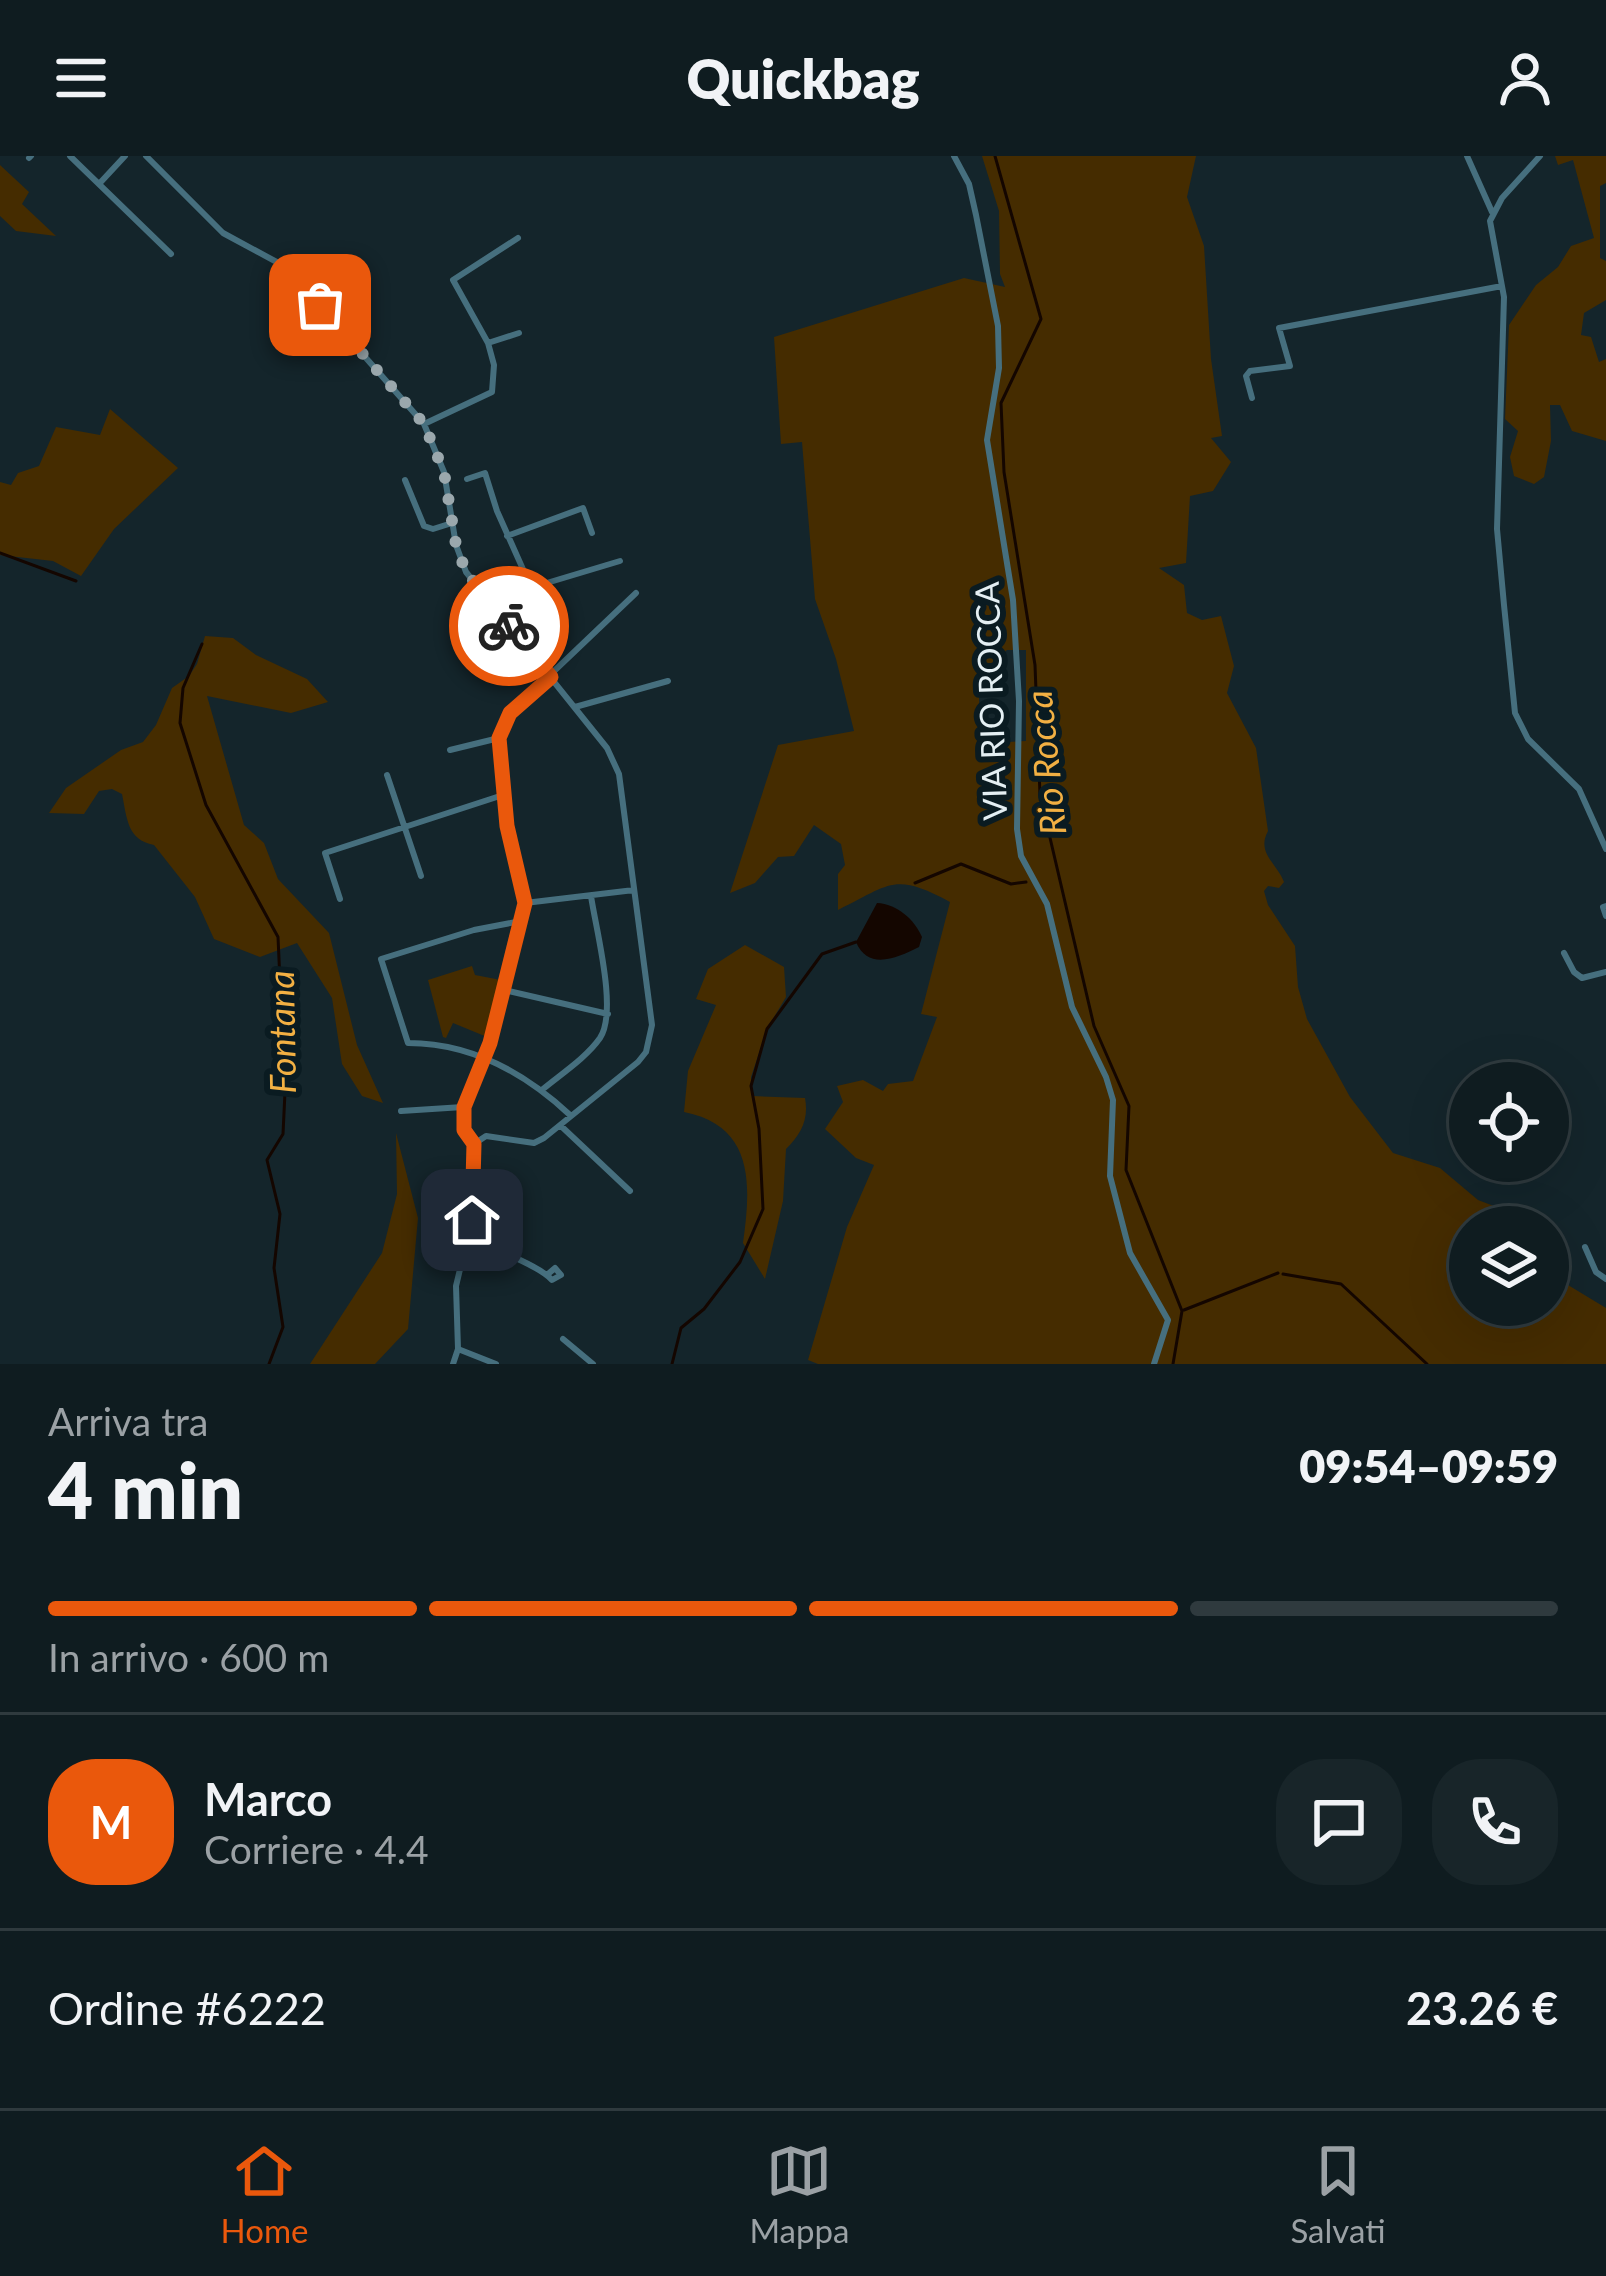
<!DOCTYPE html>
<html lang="it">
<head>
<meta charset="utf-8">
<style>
  :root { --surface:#0f1c20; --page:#182529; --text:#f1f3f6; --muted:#9ba1a5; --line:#2f3a3e; --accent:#ea580c }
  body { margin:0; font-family:Lato,sans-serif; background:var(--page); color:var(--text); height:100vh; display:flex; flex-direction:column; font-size:45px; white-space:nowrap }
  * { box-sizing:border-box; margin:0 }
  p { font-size:39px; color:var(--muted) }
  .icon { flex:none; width:66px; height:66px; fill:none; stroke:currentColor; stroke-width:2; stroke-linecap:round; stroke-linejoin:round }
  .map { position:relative; height:1208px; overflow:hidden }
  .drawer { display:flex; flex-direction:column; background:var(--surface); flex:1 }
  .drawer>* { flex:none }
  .controls { position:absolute; left:1449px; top:906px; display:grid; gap:24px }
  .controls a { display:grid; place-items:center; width:120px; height:120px; border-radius:50%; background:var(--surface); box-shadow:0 12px 48px #0002,0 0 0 3px var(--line); font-size:60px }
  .pin { position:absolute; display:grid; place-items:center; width:102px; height:102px; color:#fff; margin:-51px; border-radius:24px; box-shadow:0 6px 18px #0006 }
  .courier { position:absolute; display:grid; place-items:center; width:120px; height:120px; margin:-60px; border:9px solid #ea580c; border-radius:50%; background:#fff; color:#222; box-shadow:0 3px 15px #0007 }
  .overview em { font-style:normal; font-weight:800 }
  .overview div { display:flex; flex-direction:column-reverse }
  .overview { display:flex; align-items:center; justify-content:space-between; height:204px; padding:0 48px }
  h1 { font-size:78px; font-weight:800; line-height:90px }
  .bar { display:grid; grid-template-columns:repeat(4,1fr); gap:18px 12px; align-content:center; height:144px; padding:0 48px }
  .bar i { height:15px; border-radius:9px; background:var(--line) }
  .bar .active { background:var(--accent) }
  .bar p { grid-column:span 4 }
  .line { display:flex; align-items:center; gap:30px; padding:0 48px; border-top:3px solid var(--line) }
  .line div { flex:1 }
  .round { display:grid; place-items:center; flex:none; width:126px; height:126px; border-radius:48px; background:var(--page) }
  header { display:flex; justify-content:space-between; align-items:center; height:156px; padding:0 48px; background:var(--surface); font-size:54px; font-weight:800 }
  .tab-bar { display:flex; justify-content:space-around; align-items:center; height:168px; border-top:3px solid var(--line); background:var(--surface); font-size:33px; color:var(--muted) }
  .tab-bar a { display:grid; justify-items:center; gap:6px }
  .tab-bar .active { color:var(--accent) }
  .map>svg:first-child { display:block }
</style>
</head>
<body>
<header><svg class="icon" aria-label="menu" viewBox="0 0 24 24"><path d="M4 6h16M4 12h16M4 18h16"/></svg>Quickbag<svg class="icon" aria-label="person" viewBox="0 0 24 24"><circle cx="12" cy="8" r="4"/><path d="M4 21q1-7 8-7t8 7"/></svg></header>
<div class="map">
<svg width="1606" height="1208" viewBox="0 0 1606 1208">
  <rect width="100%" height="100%" fill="#14252b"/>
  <path fill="#452c00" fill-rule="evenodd" d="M982,0h214l-9,41 17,49 7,113 11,77 -11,2 20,24 -18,29 -23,5 -4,67 -27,5 25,17 3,28 15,7 19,-4 13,50 -7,27 29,55 12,83c-12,22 9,32 16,51l-5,6 -11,-2 -4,5 4,14 27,41 3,41 9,32 43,78 43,56 47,15 38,32 21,8 13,19h-42v78h78v-47l20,27 38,23v56h-788l-10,-4 39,-133 27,-62 -18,-7 -31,-29 18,-27 -6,-16 26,-6 20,11 5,-7 25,-3 24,-64 -16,-3 29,-112c-56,-30 -59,-18 -112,8v-36l7,-9 -4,-21 -27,-19 -20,31 -16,1 -23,26 -25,10 48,-148 76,-14 -18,-72 -21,-60 -13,-157 -21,2 -7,-107 190,-59 41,9 -5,-13 -1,-63zM1007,494h19v91l-39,2c-10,-42 -17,-64 20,-93z
    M1555,0h51v27l-6,3v72l6,3v39l-22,13 -3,22 10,2 8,25 7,-3v82l-34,-10 -12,-26h-10l1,36 -7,36 -10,7 -20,-8 -4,-19 8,-26 -13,-12 4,-94 27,-40 22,-18 13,-21 23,-8 -21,-78 -15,5z
    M0,9l29,27 -7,12 34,32 -40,-5 -16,-15z
    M110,253l68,59 -64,61 -33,47 -28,-15 -53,-6v-73l11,3 7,-12 21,-7 17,-39 44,8z
    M205,480l28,2 23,17 51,24 21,23 -37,11 -84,-17 37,129 20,18 14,36 51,54 28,112 26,58 -21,-7 -20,-32 -10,-66 -35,-55 -37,14 -46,-18 -19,-42 -41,-52c-27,-5 -27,-27 -32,-51l-10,-5 -13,2 -15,23 -35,-1 17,-25 55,-38 22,-8 13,-17 16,-37 17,-12 8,-12z
    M745,789l39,22 2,30 -19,32 -16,48 1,19 53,2c4,22 -4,36 -19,51l-3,52 -18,78 -22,-36c8,-57 12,-117 -59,-131l4,-41 28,-66 -20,-6 12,-30z
    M472,810l3,9 26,5 -14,57 -34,-14 -7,15 -3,-1 -15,-57z
    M396,977l22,85 -10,111 -33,35h-65l72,-111 15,-59z"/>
  <path fill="#140600" d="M877,747c20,1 37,16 45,34l-3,10c-22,11 -51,24 -63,-5z"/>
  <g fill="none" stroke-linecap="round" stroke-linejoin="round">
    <path stroke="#140600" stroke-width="3" d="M995,0l46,163 -40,84 3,69 31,193 5,130 54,231 35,80 -3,64 56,141 -9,53
      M0,397l76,28
      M202,488l-19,44 -3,35 26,82 72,132 7,155 -2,42 -16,26 13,54 -6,54 9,59 -14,37
      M915,727l46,-19 50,20 15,-2
      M1283,1118l58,10 86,80
      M1184,1154l94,-37
      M672,1208l9,-36 23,-19 36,-47 23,-53 -4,-80 -8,-43 16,-57 55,-75 34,-12"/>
    <path stroke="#466f7e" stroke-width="6" d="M70,0l101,98
      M146,0l77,77 63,34 138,157 20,48 12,73 10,27 141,176 12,26 33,251 -6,27 -8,10 -94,76 -10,5 -48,-7 -12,8
      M954,0l15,28 7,31 22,111 1,42 -12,72 26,160 6,101 -2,128 4,27 26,48 25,103 34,70 7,23 -3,76 20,77 38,67 -14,44
      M1467,0l25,56
      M1540,0l-38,42 -12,23 14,76 -7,232 7,76 11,108 13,26 51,50 27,60
      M29,2l2,-2
      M99,28l26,-28
      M488,187l-35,-63 65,-42
      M1252,242l-6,-22 4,-5 40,-5 -11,-38 223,-42
      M424,268l68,-32 2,-27 -6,-22 31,-10
      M467,323l18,-6 12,38 33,74 -3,5 -37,13
      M405,324l19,46 9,3 19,-6
      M507,380l76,-28 9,25
      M530,432l90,-27
      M575,551l93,-26
      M450,594l49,-12
      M387,619l34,101
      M340,743l-15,-46 178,-58
      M525,747l109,-13
      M1606,750l-3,1 3,9
      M521,765l-47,9 -93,29 27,84c63,0 117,30 162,72
      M1564,797l10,19 8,6 24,-6
      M504,834l104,24
      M543,933c18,-15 43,-31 57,-51 18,-27 -4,-108 -9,-142
      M401,955l62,-4
      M561,970l69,65
      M474,988c-10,-10 -13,-20 -11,-34 4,-24 20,-46 27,-69 12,-39 21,-79 30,-119 13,-54 -47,-160 -10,-209l126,-120
      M469,1079c22,14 70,30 83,45l9,-5 -6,-7 -7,6
      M1585,1091l11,25 10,7
      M563,1183l30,25
      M458,1193l38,15
      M453,1208l5,-15 -2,-63 19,-79 -1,-63"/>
  </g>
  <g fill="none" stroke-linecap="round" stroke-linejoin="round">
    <path stroke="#9ba8ad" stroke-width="12" stroke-dasharray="0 21.6" d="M320,149l104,119 20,48 12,73 10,27 43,54"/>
    <path stroke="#ea580c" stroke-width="15" d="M472,1064l2,-76 -10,-14v-23l26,-64 35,-140 -18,-77 -8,-88 11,-25 41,-36 -42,-51"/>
  </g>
  <g text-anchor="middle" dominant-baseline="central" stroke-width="12" stroke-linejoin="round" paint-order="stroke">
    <g font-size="33" fill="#e4eff3" stroke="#0a1b21">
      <text transform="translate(990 545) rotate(-92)">VIA RIO ROCCA</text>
    </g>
    <g font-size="36" font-style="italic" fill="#f2b043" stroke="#0a1b21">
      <text transform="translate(1045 607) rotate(-96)">Rio Rocca</text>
      <text transform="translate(281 876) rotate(-91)">Fontana</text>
    </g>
  </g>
</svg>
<div class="controls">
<a><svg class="icon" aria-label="locate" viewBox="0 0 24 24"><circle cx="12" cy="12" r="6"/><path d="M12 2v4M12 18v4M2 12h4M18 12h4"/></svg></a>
<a><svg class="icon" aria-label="layers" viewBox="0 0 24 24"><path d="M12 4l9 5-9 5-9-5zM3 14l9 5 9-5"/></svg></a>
</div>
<div class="pin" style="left:320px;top:149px;background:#ea580c"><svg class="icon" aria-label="bag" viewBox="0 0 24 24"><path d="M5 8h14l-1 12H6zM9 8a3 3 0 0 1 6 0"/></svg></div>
<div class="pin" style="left:472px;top:1064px;background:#1f2937"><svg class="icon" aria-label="home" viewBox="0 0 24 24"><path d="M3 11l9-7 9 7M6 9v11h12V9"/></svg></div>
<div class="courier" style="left:509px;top:470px"><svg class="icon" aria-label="bike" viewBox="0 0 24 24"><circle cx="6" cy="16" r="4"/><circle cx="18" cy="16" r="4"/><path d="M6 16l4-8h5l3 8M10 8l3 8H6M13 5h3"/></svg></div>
</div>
<section class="drawer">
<div class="overview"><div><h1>4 min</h1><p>Arriva tra</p></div><em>09:54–09:59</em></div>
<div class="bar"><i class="active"></i><i class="active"></i><i class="active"></i><i></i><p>In arrivo · 600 m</p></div>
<div class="line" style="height:216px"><b class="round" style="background:var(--accent);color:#fff">M</b><div><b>Marco</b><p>Corriere · 4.4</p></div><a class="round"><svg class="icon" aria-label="chat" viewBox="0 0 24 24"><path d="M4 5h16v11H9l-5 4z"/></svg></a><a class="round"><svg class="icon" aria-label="phone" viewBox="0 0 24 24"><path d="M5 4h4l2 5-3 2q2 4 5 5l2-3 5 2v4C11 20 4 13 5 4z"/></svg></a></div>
<div class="line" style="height:156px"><div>Ordine #6222</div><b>23.26 €</b></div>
</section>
<nav class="tab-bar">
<a class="active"><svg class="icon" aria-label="home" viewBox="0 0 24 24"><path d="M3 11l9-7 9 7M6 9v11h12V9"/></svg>Home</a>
<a><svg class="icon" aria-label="map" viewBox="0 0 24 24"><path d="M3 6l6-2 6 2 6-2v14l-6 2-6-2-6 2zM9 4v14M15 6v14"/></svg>Mappa</a>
<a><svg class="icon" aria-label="saved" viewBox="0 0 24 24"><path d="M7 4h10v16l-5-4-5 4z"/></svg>Salvati</a>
</nav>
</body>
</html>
